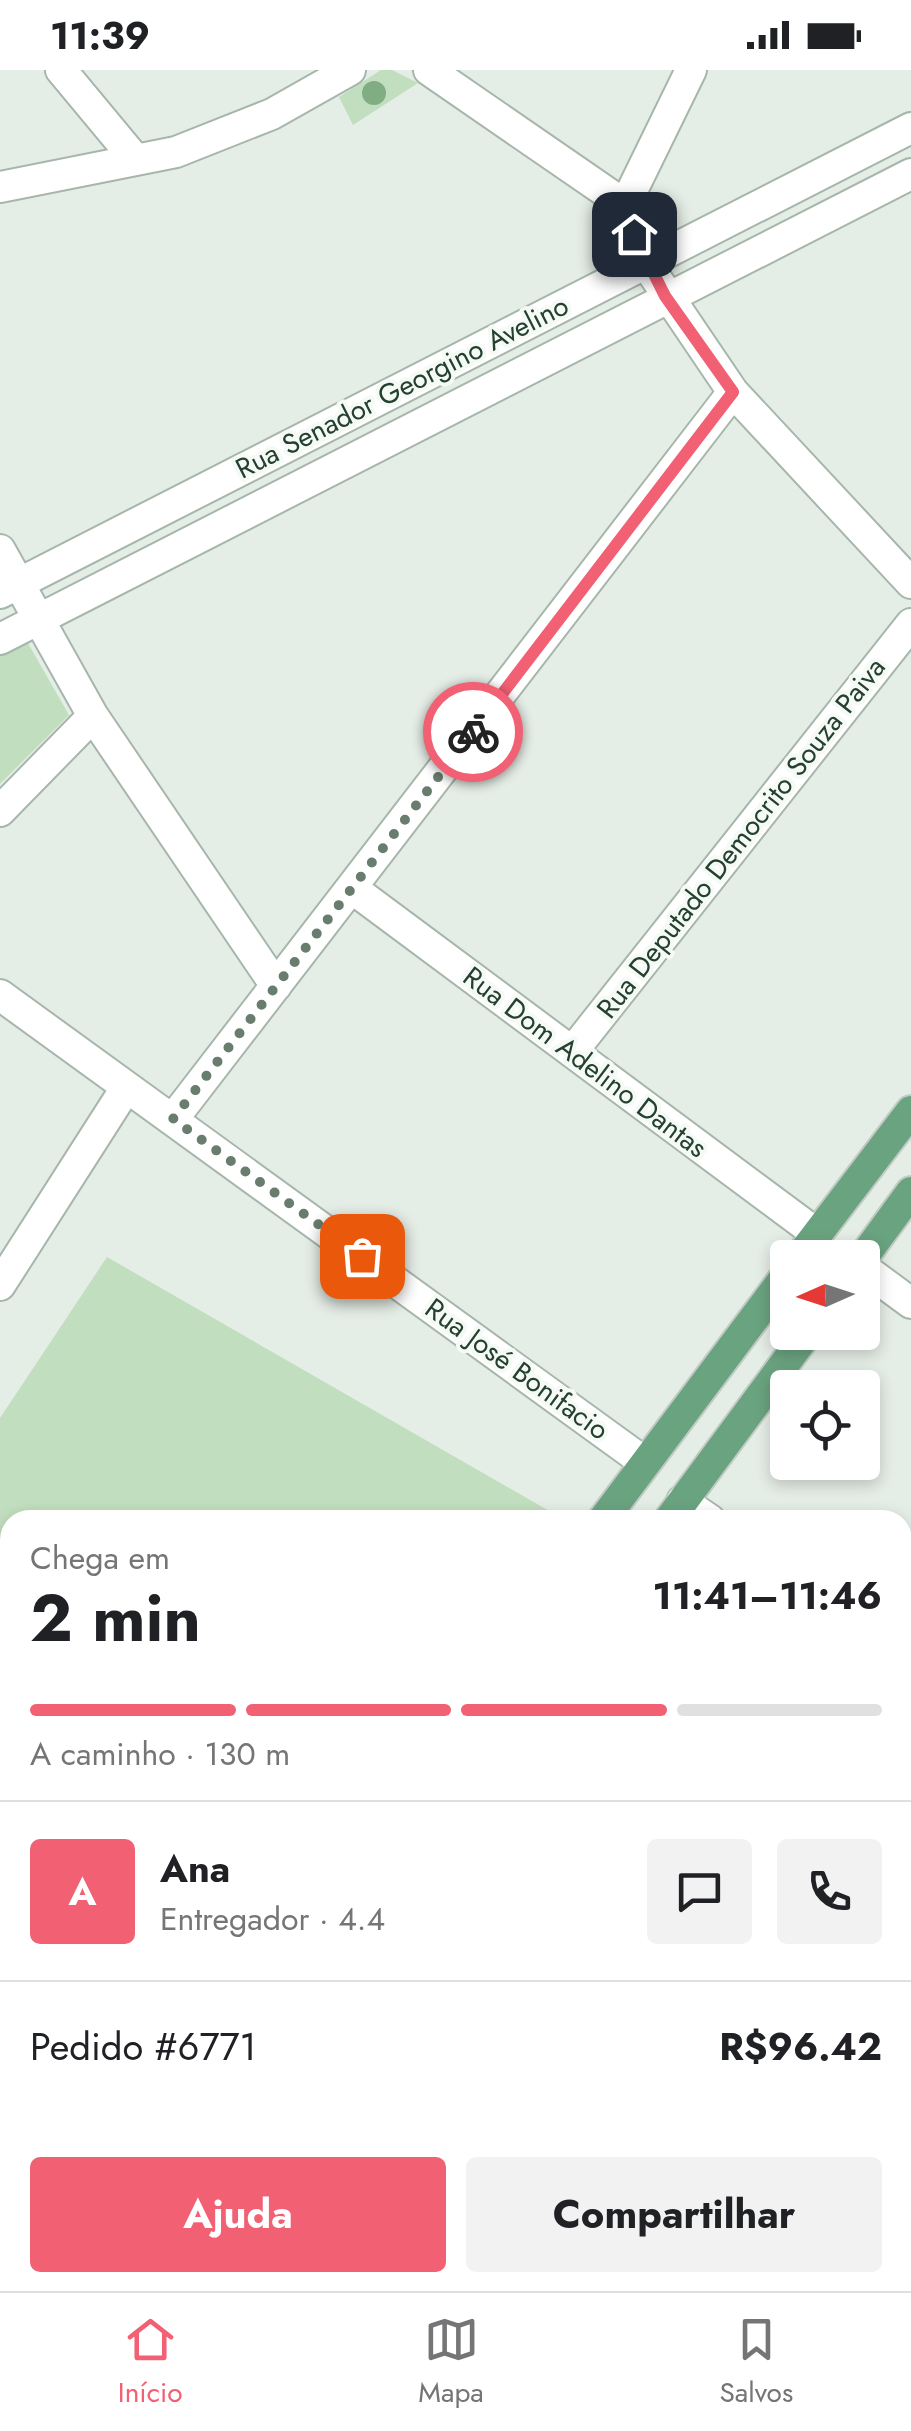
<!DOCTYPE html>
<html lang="pt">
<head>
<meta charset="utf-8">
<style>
  :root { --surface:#fff; --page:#f2f2f2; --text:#202124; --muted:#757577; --line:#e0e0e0; --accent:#f16073 }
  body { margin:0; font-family:Jost,sans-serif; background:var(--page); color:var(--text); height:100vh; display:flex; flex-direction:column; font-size:38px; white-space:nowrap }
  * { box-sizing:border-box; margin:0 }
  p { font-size:32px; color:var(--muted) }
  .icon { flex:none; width:55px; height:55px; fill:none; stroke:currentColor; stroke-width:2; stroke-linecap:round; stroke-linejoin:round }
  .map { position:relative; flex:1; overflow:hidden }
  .sheet { position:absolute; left:0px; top:1440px; width:912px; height:782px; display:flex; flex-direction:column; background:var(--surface); border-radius:30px 30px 0 0; box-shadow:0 5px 15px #0003 }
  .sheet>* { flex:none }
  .needle { width:65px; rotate:267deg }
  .fabs { position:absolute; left:770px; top:1170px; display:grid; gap:20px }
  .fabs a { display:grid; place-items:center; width:110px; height:110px; border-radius:10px; background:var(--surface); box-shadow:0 5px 15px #0003; font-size:50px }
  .pin { position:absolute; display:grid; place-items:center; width:85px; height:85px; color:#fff; margin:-42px; border-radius:20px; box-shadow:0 5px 15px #0006 }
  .courier { position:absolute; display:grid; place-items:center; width:100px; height:100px; margin:-50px; border:8px solid #f16073; border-radius:50%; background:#fff; color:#222; box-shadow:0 2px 12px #0007 }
  .summary em { font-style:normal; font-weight:700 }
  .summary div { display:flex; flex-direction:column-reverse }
  .summary { display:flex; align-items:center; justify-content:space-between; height:170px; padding:0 30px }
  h1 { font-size:65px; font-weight:700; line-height:75px }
  .bar { display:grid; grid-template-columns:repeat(4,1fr); gap:15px 10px; align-content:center; height:120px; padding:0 30px }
  .bar i { height:12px; border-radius:8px; background:var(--line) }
  .bar .active { background:var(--accent) }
  .bar p { grid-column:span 4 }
  .line { display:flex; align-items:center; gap:25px; padding:0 30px; border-top:2px solid var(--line) }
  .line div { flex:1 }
  .round { display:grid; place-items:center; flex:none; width:105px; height:105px; border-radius:10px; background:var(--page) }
  .action { display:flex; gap:20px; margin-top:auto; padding:20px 30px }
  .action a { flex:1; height:115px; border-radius:10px; background:var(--accent); color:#fff; font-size:40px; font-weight:700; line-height:115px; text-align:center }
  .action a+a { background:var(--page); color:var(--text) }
  .status { display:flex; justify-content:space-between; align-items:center; height:70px; padding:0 50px; background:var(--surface); direction:ltr }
  .status svg { height:28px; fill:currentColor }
  .menu { display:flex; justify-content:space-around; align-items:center; height:140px; border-top:2px solid var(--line); background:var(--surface); font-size:28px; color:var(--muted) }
  .menu a { display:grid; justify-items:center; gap:5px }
  .menu .active { color:var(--accent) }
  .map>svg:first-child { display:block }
</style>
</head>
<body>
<div class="status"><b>11:39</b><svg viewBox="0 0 49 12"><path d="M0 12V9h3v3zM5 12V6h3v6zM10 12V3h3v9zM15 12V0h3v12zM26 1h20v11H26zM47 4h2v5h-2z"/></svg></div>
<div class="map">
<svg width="911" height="2221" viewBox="0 0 911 2221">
  <rect width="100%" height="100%" fill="#e5eee6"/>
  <path fill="#c1debe" d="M381,0h11l26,13 -65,42 -14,-28z
    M25,568l44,77 -69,69v-133z
    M107,1187l458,263h-555v156l-10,-6v-252z"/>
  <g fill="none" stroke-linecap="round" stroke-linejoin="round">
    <g stroke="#a7b6ab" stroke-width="34">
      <path id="minor" d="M61,0l74,89
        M429,0l196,135
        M0,117l176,-35 96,-38 78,-44
        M625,135l20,57 88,130 178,191
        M625,135l66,-135
        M0,480l93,166 183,270
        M0,523l911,-465
        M0,569l911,-465
        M0,741l93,-95
        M353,819l464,345
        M0,925l644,467
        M572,982l339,-428
        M173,1049l560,-727
        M862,1197l49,36
        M0,1215l126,-197
        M682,1431l28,19
        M902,1581l9,5
        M902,1732l9,-13
        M0,2054l10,-13
        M902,2138l9,-17
        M812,2212l12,9
        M414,2221l6,-9
        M862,2221l4,-9"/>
    </g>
    <g stroke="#a7b6ab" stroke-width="34">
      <path id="tertiary" d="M0,1667l10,7"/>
    </g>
    <g stroke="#c2cac4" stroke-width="34">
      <path id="primary" d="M799,1188l112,-147
        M862,1189l49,-67
        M603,1450l185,-247
        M669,1450l139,-188
        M34,2221l7,-9
        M106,2221l7,-9"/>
    </g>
    <use href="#minor" stroke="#fff" stroke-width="30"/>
    <use href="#tertiary" stroke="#fff" stroke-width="30"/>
    <use href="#primary" stroke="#6aa37f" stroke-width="30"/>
  </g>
  <circle fill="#80ad81" cx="374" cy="23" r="12"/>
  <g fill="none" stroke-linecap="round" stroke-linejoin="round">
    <path stroke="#687d6e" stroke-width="10" stroke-dasharray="0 18" d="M362,1186l-189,-137 300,-387"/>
    <path stroke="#f16073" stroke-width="12" d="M473,662l260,-340 -68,-96 -31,-62"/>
  </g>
  <g text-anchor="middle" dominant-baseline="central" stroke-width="8" stroke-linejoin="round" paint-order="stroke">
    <g font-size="28" fill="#24402e" stroke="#f6faf6">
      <text transform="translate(402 317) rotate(-27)">Rua Senador Georgino Avelino</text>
      <text transform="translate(741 768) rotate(-52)">Rua Deputado Democrito Souza Paiva</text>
      <text transform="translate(585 992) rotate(37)">Rua Dom Adelino Dantas</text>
      <text transform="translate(517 1299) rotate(36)">Rua José Bonifacio</text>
    </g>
  </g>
</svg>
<div class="fabs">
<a><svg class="needle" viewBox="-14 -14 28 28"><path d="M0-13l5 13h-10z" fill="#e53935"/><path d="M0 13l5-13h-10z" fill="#757577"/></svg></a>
<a><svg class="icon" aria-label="locate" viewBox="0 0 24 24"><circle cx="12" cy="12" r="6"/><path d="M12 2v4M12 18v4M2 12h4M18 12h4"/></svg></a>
</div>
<div class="pin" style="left:362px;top:1186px;background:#ea580c"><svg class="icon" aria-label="bag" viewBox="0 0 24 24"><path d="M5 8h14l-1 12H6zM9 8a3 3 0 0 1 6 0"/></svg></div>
<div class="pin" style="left:634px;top:164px;background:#1f2937"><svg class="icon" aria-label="home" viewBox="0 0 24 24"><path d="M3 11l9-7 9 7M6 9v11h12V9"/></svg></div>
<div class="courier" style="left:473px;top:662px"><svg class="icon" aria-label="bike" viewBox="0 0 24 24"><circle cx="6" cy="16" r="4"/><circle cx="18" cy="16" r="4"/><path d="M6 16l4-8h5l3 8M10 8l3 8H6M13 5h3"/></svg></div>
<section class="sheet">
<div class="summary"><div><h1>2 min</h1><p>Chega em</p></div><em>11:41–11:46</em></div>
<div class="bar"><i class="active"></i><i class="active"></i><i class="active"></i><i></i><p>A caminho · 130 m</p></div>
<div class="line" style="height:180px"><b class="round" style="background:var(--accent);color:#fff">A</b><div><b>Ana</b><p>Entregador · 4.4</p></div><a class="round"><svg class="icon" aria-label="chat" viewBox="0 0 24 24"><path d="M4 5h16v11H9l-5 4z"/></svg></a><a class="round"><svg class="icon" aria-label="phone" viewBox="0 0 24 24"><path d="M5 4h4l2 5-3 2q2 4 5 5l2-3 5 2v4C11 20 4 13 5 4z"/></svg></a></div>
<div class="line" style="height:130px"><div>Pedido #6771</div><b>R$96.42</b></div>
<div class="action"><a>Ajuda</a><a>Compartilhar</a></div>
</section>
</div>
<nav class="menu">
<a class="active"><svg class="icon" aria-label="home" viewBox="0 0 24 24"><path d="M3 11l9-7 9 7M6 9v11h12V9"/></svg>Início</a>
<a><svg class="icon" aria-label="map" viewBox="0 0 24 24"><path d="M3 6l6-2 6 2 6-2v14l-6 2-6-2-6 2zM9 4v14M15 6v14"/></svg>Mapa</a>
<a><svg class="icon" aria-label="saved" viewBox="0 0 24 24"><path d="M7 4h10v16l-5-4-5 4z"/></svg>Salvos</a>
</nav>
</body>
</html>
